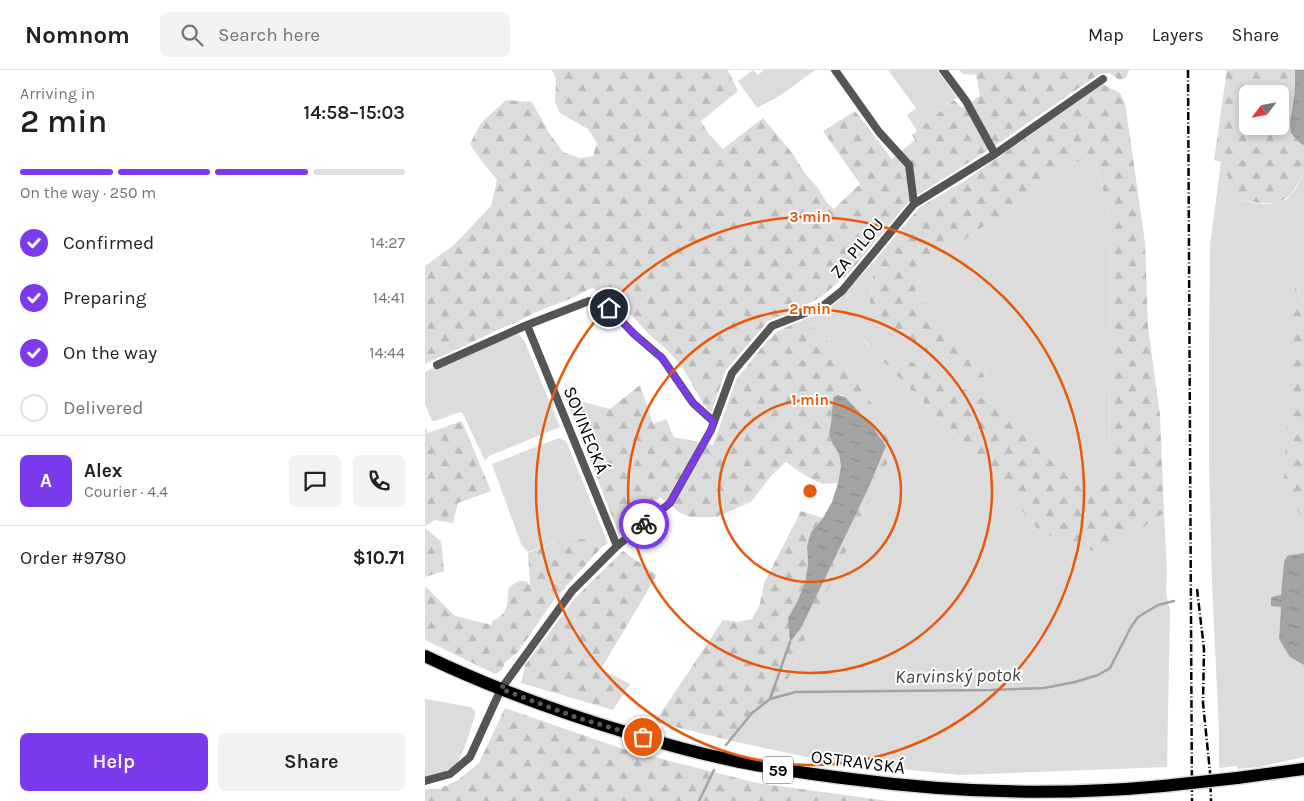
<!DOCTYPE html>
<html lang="en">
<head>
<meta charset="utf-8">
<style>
  :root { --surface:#fff; --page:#f2f2f2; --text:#202124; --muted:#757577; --line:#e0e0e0; --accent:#7c3aed }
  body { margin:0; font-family:Karla,sans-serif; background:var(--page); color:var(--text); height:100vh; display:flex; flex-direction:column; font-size:19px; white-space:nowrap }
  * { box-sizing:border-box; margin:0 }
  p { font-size:16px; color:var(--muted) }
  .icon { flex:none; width:28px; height:28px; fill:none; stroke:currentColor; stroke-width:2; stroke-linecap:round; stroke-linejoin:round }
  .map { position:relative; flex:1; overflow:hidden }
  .sheet { display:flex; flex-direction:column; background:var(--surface); width:425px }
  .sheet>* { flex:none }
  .needle { width:32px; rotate:238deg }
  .fabs { position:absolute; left:814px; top:15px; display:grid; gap:10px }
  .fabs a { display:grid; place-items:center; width:50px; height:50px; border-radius:8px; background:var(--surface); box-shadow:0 2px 8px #0003; font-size:25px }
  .pin { position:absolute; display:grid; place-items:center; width:42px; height:42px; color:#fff; margin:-21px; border:2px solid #fff; border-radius:50%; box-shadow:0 1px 5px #0007 }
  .courier { position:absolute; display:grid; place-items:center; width:50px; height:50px; margin:-25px; border:4px solid #7c3aed; border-radius:50%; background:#fff; color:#222; box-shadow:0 1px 6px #0007 }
  .headline em { font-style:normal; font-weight:600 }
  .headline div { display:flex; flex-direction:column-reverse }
  .headline { display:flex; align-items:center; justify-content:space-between; height:85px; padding:0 20px }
  h1 { font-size:32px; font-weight:600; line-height:38px }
  .bar { display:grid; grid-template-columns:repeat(4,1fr); gap:8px 5px; align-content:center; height:60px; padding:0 20px }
  .bar i { height:6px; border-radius:4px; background:var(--line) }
  .bar .current { background:var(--accent) }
  .bar p { grid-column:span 4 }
  .line { display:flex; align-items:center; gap:12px; padding:0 20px; border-top:1px solid var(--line) }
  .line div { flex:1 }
  .round { display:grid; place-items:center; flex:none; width:52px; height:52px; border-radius:8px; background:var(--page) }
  ol { padding:0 20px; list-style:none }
  li { display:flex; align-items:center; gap:15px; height:55px }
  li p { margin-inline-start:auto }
  li .icon { padding:5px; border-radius:50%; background:var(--accent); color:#fff; stroke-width:4 }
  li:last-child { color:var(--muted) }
  li i { width:28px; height:28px; border:2px solid var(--line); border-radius:50% }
  .button { display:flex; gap:10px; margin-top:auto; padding:10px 20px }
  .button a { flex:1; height:58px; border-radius:8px; background:var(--accent); color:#fff; font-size:20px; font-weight:600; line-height:58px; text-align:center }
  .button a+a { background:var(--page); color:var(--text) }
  header { display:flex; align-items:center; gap:30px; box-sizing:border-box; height:70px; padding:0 25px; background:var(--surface); border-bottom:1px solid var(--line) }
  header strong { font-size:24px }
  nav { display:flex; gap:28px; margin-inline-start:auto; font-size:18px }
  .search { width:350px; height:45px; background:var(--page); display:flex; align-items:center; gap:12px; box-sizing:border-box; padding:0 18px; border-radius:8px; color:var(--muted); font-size:19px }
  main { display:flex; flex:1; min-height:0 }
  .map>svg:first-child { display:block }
</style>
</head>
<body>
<header>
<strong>Nomnom</strong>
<div class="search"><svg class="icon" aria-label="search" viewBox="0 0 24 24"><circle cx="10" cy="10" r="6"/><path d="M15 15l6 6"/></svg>Search here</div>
<nav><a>Map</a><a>Layers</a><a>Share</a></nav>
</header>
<main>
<section class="sheet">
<div class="headline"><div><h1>2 min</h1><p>Arriving in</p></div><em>14:58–15:03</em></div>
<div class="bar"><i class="current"></i><i class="current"></i><i class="current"></i><i></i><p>On the way · 250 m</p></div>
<ol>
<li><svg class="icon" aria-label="check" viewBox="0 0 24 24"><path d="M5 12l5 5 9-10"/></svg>Confirmed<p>14:27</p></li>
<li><svg class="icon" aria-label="check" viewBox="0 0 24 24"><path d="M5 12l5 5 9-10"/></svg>Preparing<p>14:41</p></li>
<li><svg class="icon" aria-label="check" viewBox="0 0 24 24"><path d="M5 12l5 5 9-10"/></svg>On the way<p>14:44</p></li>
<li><i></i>Delivered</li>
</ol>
<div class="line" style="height:90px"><b class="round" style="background:var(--accent);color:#fff">A</b><div><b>Alex</b><p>Courier · 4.4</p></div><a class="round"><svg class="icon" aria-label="chat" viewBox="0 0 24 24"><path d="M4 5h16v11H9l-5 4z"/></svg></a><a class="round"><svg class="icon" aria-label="phone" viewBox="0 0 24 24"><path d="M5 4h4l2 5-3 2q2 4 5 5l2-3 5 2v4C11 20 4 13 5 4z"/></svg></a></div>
<div class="line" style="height:65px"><div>Order #9780</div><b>$10.71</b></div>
<div class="button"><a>Help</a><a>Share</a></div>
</section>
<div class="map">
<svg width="879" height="731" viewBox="0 0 879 731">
  <defs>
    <pattern id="forest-firs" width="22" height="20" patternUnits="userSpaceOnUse" patternTransform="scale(1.25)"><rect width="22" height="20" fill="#dcdcdc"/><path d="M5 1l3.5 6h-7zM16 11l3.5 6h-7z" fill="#bbb"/></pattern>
    <pattern id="water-ripples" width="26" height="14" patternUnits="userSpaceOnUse" patternTransform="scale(1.25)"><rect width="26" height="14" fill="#a3a3a3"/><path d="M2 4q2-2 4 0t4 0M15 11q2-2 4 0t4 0" fill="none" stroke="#8b8b8b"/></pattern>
  </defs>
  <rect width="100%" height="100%" fill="#fff"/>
  <path fill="#dcdcdc" d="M328,0l5,5 6,-5h51l-34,25 -24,13 -19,-27z
    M463,0h49l20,27 -40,34 -10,-16 9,-7z
    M652,91l18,5 5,13 11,43 -2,255 -15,15 -17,-7 -75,-77 -139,-69 19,21 76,78 79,90 37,23 31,-1 17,-8 42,-29 3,59 -1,21 4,17 -3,157 -207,8 -129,-13 -90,-19 26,-36 19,-22 11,-29 96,-206 -9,-29 -53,-77 -26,-25 19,-6 18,-16 33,-37 -7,58 95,51 13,9 11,-1 -4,-12 -33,-35 -21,-19 -14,-20 7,-15 18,-19 47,-33 45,-23 25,-31z
    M796,92l17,38c16,3 42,9 54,-6 5,-6 8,-15 12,-22v132l-8,-16 5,227h3v38l-17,3 -6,40 -10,1 10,10 -2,33 25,25v92l-46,10 -21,2v-3l-18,2v-37l-7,-147 -3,-123v-113l1,-103z
    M93,264l6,6 36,87 -71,29 -4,5 -23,-49 -5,1 -22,8h-3l-7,-17v-32l57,-27z
    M134,368l7,3 42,102 -7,5 -18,-9 -19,-1 -36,14 -7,-8 -29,-80z
    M0,629l46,8 4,4v5l-11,33 -8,16 -14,9 -15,3h-2z"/>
  <path fill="url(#forest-firs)" fill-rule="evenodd" d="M127,0h176l10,21 -37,30 7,12 15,16 40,-31 30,36 11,18 14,16 9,15 7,6 26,-25 -37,-53 32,-20 37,48 23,-19 -3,-5 42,-35 8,8 18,-12 -4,-21 -13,-1 -4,-4h170l-3,8 -7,2 -9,-7 -11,1 -100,69 -89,57 -61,73 -28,24 -27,14 -26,10 -42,49 -15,43 -7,-8 -20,-35 -13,-16 -22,-20 -15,-16 -19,-18 -23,-12 -22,11 -36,14 -19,10 -13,5 -77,36v-98l29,-21 37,-39 6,-26 -16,-20 -11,-16 11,-21 25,-23 26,2 17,31 14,19 17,6 13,-2 4,-13 -9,-14 -28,-16 -5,-11 1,-23z
    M802,0h77v102l-13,23 -13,8h-18l-22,-3 -17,-38 -7,-2zM822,24h33v32h-33z
    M678,14l17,9 5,10 9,62 11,78 3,84 12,88 4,98 -42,29 -17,8 -31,1 -37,-23 -79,-90 -76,-78 -20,-23 140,71 75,77 17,7 15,-15 2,-255 -11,-43 -5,-13 -18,-5 -20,9 -25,31 -45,23 -47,33 -18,19 -7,15 14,20 21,19 33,35 4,12 -11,1 -13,-9 -95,-51 7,-58 45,-53 43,-25z
    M870,217l9,17v211h-3l-18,-21z
    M380,249l26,25 53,77 9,29 -96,206 -11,29 -19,22 -26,36 -86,-21 68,-102 14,2 15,-3 8,-15 4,-21 37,-72 22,7 -12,14 -4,14 1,18 -3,18 -7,18 -10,18 3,23 77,-152 18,-43c-13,-19 -27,-35 -44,-51 -4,0 -8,1 -9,4l-2,24 -2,11 3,9 7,11 2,12 -3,17 -16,1 -16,-8 -20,-14 -15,14 -20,26 -35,15h-26l-11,-5 -19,-15 -41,37 -54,-137 45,12 30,-24 13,39 13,-5 8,18 39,8 23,-65 31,-39 11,-10z
    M37,351l29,70 -33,12 -5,20 -18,-3 -10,6v-99l3,6z
    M0,458l16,13 3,30 -19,6z
    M139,468l19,1 18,9 -48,53 -35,51 -13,10 -3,8 -7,4 -70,-34v-54l30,30 37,9v-4c17,-6 15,-19 17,-34l10,-6h7l4,4 -2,-32z
    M198,481l34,24 -56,94 29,15 -17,26 -92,-27 4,-18 51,-68z
    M80,638l121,42 131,33 132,18h-464v-12h14l19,-9 21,-17z"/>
  <path fill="url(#water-ripples)" d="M870,0h9v75l-4,-2 -9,-10 -1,-10 5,-32z
    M413,325l7,2 27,29 14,20 -18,43 -67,139 -11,14 -2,-24 10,-18 7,-18 3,-18 -1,-18 4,-14 12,-14 9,-16 6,-19 3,-17 -2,-12 -7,-11 -3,-9 2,-11 2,-24 1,-2z
    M879,483v112l-14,-8 -11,-18 2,-32 -10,-1v-9l10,-2 3,-33 3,-6z"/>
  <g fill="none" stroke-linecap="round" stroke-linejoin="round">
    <path stroke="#a3a3a3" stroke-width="2.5" d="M345,629l20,-57
      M301,675l26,-32 18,-14 26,-7 196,-2 52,-2 31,-6 23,-7 12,-7 21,-41 7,-10 20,-12 16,-4
      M274,731l15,-31"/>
    <g stroke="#dbdbdb" stroke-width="15">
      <path id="primary" d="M0,586c67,32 136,57 207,78 32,10 65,19 99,26 40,9 80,14 120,19 105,14 206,17 312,7
        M812,708l67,-9"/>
    </g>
    <path stroke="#555" stroke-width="8" d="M410,0l44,62 30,33 5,39
      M518,0l23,31 29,53
      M102,255l90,221
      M12,295l90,-40 62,-24 20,7 25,26 28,24 31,45 21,19
      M0,711l25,-7 20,-17 31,-68 71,-98 45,-45 53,-43 41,-73 21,-57 40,-47 51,-20 19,-15 72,-87 81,-50 108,-75"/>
    <use href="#primary" stroke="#000" stroke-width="12"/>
    <path stroke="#000" stroke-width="2.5" stroke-dasharray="8 2.5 1 2.5" stroke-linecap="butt" d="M763,0l4,731
      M772,519l7,60 -1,54 7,69 1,29"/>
    <g stroke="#dbdbdb" stroke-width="15" stroke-linecap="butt">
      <path id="primary-bridge" d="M738,716l74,-8"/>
    </g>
    <use href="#primary-bridge" stroke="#000" stroke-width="12"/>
  </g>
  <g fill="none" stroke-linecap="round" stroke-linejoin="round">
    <path stroke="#595959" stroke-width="5" stroke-dasharray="0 9" d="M218,667l-65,-19 -77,-29 71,-98 45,-45 27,-22"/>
    <path stroke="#7c3aed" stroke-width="6" d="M184,238l25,26 28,24 31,45 21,19 -3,8 -41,73 -26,21"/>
  </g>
  <g fill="none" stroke="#e8590c" stroke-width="2.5">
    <circle cx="385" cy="421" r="91"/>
    <circle cx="385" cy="421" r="182"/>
    <circle cx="385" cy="421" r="274"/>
  </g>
  <g text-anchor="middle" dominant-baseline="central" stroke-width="4" stroke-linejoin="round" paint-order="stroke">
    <rect fill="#fff" stroke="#4c4c4c" stroke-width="1" x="338" y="686.5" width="30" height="27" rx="4"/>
    <g font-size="16" font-weight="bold" fill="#000">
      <text x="353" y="700">59</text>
    </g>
    <g font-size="18" fill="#000" stroke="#fff">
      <text transform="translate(432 178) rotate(-50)">ZA PILOU</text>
      <text transform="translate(161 360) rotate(68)">SOVINECKÁ</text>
      <text transform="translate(433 692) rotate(7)">OSTRAVSKÁ</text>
    </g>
    <g font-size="19" font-style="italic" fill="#444" stroke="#fff">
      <text transform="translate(533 606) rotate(-1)">Karvinský potok</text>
    </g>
  </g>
  <circle cx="385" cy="421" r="8" fill="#e8590c" stroke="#fff" stroke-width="2.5"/>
  <g font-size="15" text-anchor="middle" font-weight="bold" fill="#e8590c" stroke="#fff" stroke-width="4" stroke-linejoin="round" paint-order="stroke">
    <text x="385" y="152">3 min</text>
    <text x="385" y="244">2 min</text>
    <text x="385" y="335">1 min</text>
  </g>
</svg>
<div class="fabs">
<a><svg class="needle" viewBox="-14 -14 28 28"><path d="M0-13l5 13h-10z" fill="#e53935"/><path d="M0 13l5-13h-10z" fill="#757577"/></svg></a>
</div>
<div class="pin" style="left:218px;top:667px;background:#ea580c"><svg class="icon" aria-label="bag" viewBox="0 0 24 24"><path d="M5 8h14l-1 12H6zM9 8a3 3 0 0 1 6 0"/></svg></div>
<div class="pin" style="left:184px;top:238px;background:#1f2937"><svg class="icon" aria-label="home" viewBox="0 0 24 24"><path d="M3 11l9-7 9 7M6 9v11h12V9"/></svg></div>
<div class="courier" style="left:219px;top:454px"><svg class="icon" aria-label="bike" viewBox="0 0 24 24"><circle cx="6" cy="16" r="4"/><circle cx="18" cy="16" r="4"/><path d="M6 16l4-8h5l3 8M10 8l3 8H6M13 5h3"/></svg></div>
</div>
</main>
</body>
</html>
